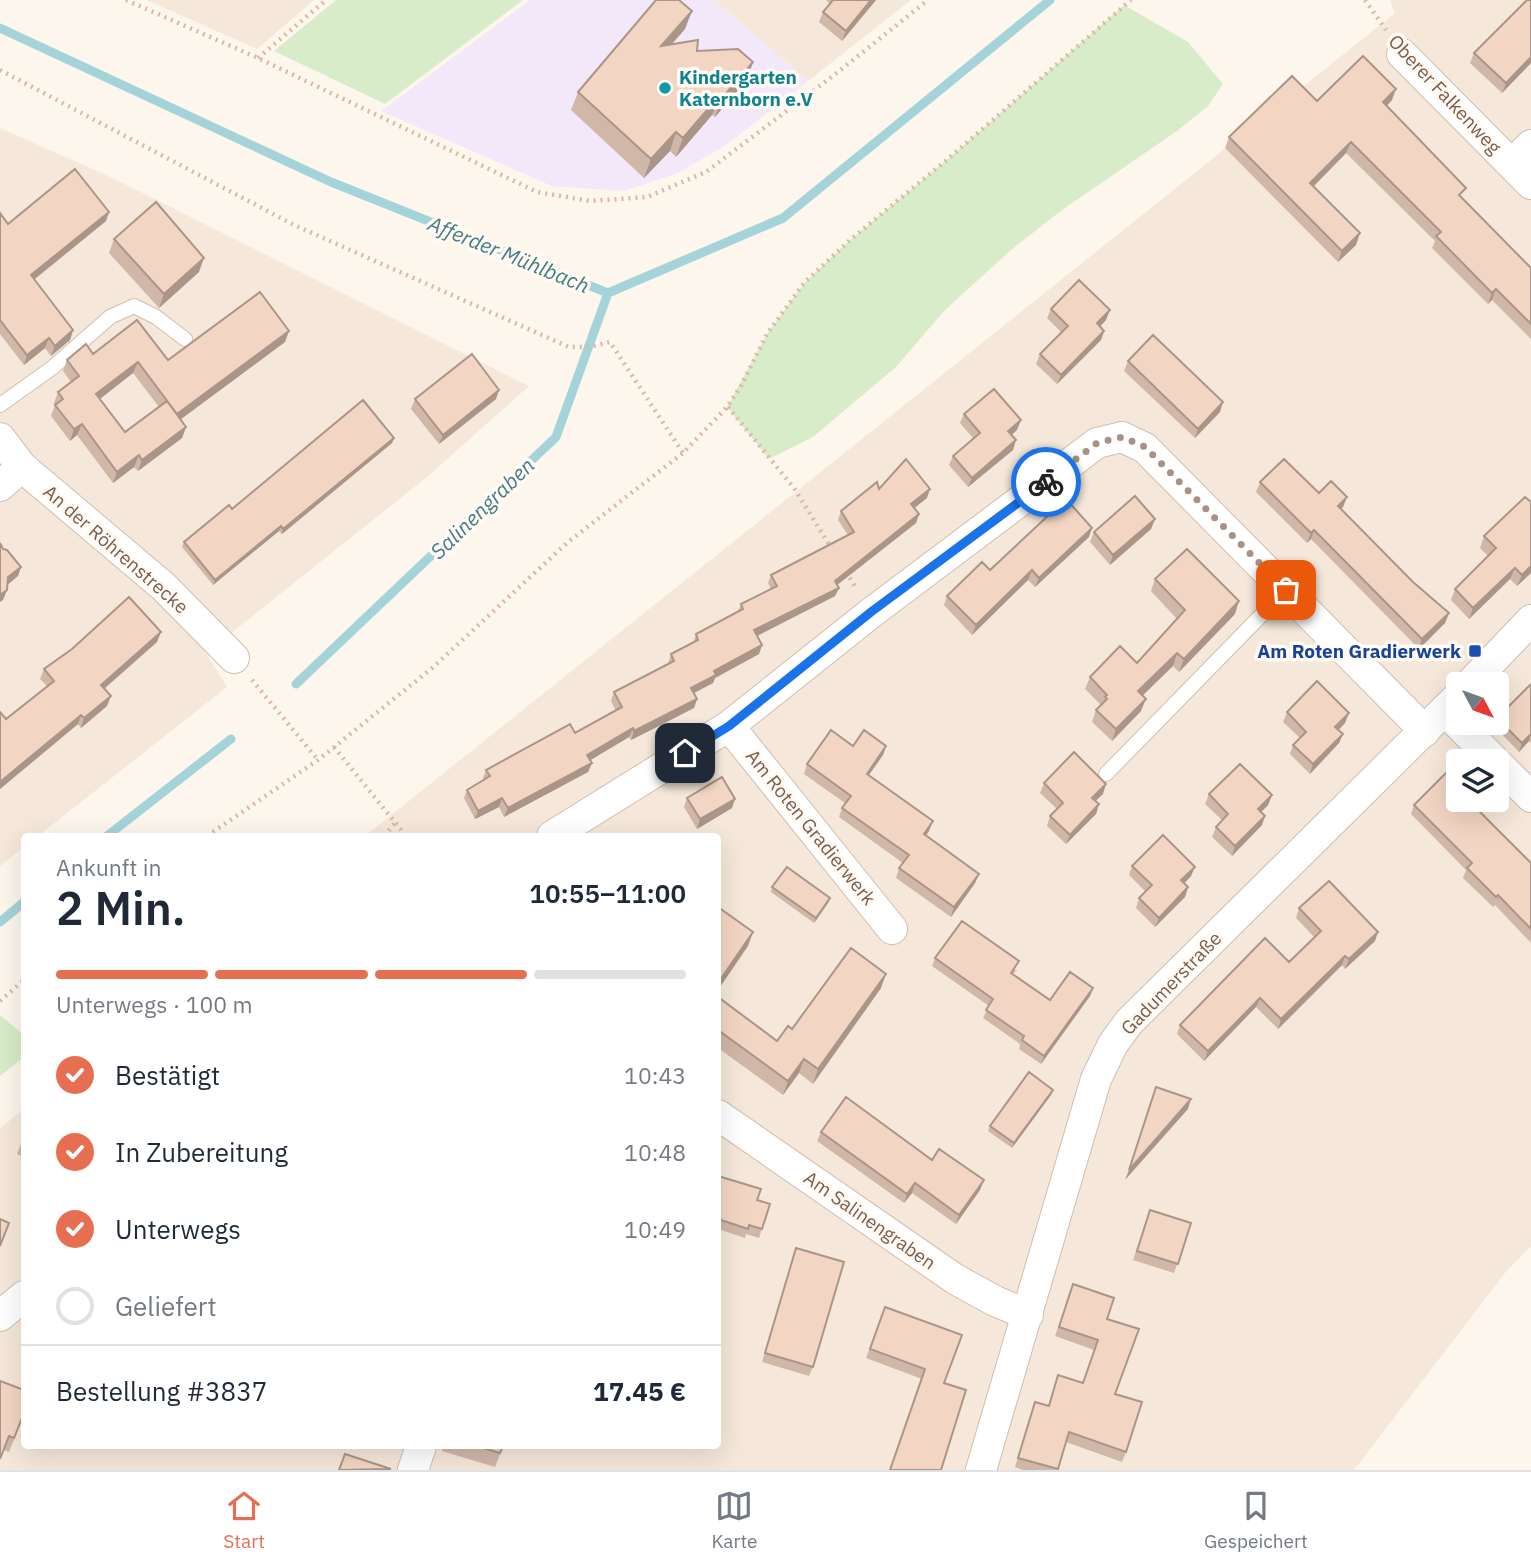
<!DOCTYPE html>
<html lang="de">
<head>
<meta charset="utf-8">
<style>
  :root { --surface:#fff; --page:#f2f2f3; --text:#1f2937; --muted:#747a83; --line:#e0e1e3; --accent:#e76f51 }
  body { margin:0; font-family:"IBM Plex Sans",sans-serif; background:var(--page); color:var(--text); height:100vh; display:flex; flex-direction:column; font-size:26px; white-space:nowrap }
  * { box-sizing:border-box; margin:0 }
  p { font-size:23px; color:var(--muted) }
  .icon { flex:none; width:38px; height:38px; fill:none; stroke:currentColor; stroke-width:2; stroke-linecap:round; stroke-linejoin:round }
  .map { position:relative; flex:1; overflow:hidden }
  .side { position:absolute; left:21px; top:833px; width:700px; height:616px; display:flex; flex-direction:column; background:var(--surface); border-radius:7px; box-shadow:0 7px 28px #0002 }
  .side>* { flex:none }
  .needle { width:46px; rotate:131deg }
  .tools { position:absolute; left:1446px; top:672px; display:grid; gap:14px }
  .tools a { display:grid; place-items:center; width:63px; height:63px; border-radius:7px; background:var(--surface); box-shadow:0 7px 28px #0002; font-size:35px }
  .pin { position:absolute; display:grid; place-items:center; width:60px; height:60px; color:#fff; margin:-30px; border-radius:14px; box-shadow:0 4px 10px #0006 }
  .courier { position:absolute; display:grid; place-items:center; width:70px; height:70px; margin:-35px; border:5px solid #1a73e8; border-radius:50%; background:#fff; color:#222; box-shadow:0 2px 9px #0007 }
  .head em { font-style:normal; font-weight:600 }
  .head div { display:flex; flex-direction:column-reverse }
  .head { display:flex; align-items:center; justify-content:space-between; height:119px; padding:0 35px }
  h1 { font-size:46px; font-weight:600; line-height:52px }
  .bar { display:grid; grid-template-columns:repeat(4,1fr); gap:10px 7px; align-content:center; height:84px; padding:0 35px }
  .bar i { height:9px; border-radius:5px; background:var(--line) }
  .bar .active { background:var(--accent) }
  .bar p { grid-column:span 4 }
  .line { display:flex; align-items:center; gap:18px; padding:0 35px; border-top:2px solid var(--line) }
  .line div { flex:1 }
  ol { padding:0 35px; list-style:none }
  li { display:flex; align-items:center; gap:21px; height:77px }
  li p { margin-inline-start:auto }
  li .icon { padding:7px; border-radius:50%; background:var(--accent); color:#fff; stroke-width:4 }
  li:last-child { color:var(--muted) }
  li i { width:38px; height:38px; border:4px solid var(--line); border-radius:50% }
  .tab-bar { display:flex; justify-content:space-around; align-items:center; height:98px; border-top:2px solid var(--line); background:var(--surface); font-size:19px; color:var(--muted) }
  .tab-bar a { display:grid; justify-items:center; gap:4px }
  .tab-bar .active { color:var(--accent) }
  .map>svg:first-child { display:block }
</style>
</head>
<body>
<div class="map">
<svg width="1531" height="1470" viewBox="0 0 1531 1470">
  <rect width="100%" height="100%" fill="#fdf6ec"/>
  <path fill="#f5e8da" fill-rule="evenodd" d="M146,0h168l-57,49z
    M714,0h197l-103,81z
    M1390,0h141v1246l-26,27 -151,197h-1354v-342l24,-19v337h694v-610h-353l1030,-823zM1458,684h38v39h-38zM1458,761h38v39h-38z
    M0,128l115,51 414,207 -102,91 -221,176 21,34 -189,149h-14v11l-24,19z"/>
  <path fill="#f3e8fa" d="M530,0h184l94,81 -82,64 -48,28 -54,18 -72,-5 -171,-75z"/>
  <path fill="#d8ecc9" d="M336,0h187l-138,104 -111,-53z
    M1124,5l64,37 35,42 -15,22 -31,25 -115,79 -51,40 -67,61 -48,56 -83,70 -44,22 -42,-52 40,-73 37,-51 46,-43 99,-82z
    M0,1015l24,20v22l-24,19z"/>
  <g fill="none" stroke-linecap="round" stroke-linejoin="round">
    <path stroke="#a5d3da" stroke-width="9" d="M0,28l331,154 277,111 175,-75 267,-218
      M296,684l260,-247 52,-144
      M107,836l124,-97
      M0,922l24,-20"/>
    <g stroke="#d1beb0" stroke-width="16">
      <path id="lane" d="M0,405l52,-37 58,-51 24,-11 22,11 29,22
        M1106,774l180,-184"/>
    </g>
    <g stroke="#d1beb0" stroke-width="32">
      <path id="street" d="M1402,54l129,130
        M1512,164l19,-19
        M0,438l22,29 142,120 70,71
        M0,486l22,-19
        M1470,684l61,-64
        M1445,711l50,50
        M729,726l163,203
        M1496,762l35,35
        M552,836l177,-110 142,-113 226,-170 25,-6 23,11 280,283
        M718,1115l237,164 40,22 33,14
        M0,1316l24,-20
        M413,1470l8,-24
        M981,1470l115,-391 17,-35 16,-22 329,-325"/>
    </g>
    <path stroke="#d9b8a5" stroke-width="4.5" stroke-dasharray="2 5" stroke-linecap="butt" d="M126,0l132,58 279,134 53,9 57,-4 59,-25 132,-100 90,-72
      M1365,0l21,30
      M258,58l68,-58
      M0,70l294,155 275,122h20l21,-5 73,111
      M728,407l66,81 38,61
      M846,572l10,16
      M252,680l66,80
      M334,747l72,89
      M207,836l111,-76 113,-91 137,-127 115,-89 44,-46 14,-21 26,-52 37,-51 46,-43 99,-82 182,-158
      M384,836l11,-13
      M0,1001l24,-21"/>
    <use href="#lane" stroke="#fff" stroke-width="14"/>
    <use href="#street" stroke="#fff" stroke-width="30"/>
  </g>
  <path fill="#d1b7a8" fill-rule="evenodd" d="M826,0h50l-34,41 -23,-19 4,-10 7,-8z
    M1531,0v63l-29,30 -32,-30 4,-10z
    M685,29l-13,15 25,7 50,29 -32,37 -3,-2 -36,42 -6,-6 -26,27 -73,-68 7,-18z
    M1392,100l-5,6 75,92 69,70v71l-39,-39 -4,4 -56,-56 3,-7 -89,-88 -32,33 42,59 -18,17 -113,-114 4,-11 88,-36z
    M0,213l8,11 98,-3 -72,59 39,50 -3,10 -19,16 -6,-8 -21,17 -24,-31z
    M114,239l85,33 -40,36 -50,-55z
    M1051,309l55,11 -6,6 4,5 -3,9 -44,44 -21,-20 4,-10 21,-22 -14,-14z
    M285,342l-104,77 5,8 -4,11 -44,33 -4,-4 -21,16 -36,-48 -7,6 -19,-25 4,-11 -1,-2 4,-11 13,-10 -8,-11 4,-11 26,-6 75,6zM133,373l26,34 -34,25 -25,-33z
    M1128,361l92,51 -25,26 -71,-67z
    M415,399h81l-57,45 -28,-35z
    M964,414l53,16 -6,5 2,15 -45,37 -19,-22 4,-9 20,-18 -13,-15z
    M394,438l-2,5 -110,91 -3,-3 -66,54 -31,-38 2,-5 48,-33z
    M1260,482l59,11 24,14 -2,2 72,73 36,31 -4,10 -26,26 -108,-110 -4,4 -51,-51z
    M879,489l48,9 -13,10 5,6 -3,9 -79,62 2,3 -4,8 -78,40 5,9 -3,9 -44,24 -2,5 -19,10 3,6 -3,9 -63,32 -2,-3 -39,23 2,3 -4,9 -84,45 -5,-10 -24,12 -11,-21 3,-8 17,-10 -1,-2 3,-8 89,-37 41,-22 -5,-10 3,-9 54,-28 3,-10 22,-11 3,-9 42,-23 3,-7 30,-15 -3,-6 3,-8 77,-40 -10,-15 3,-9z
    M1531,502v71l-14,13 -7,-7 -41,40 -18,-19 4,-11 33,-33 -8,-8 4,-12z
    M1155,519l-4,10 -41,36 -20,-23 4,-10z
    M1089,537l-54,50 -7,-7 -56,55 -28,-30 3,-9 43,-26z
    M1155,579l80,35 -56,58 -6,-6 -31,29 -1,16 -29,30 -20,-19 4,-12 5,-5 -16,-16 5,-12 47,-14 40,-44 -26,-28z
    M157,642l-53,47 3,17 -26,22 -3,-4 -78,65v-77l6,7 41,-33 -7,-7 4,-10z
    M1531,686v57l-2,-2 -10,11 -25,-26 1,-3h1l1,-5z
    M1287,712l58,11 -6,7 4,4 -4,9 -29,31 -20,-20 3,-9 7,-7 -17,-16z
    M853,746h33l-3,9 -14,20 60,56 -3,5 53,38 -4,9 -24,34 -55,-39 3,-10 4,-5 -64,-46 3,-9 3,-5 -41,-29 3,-10z
    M1044,783l59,11 -8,7 4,3 -3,10 -30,30 -19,-18 3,-10 7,-7 -17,-16z
    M1209,794l63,1 -4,10 -7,7 1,13 -30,31 -20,-19 4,-10 6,-7 -17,-16z
    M687,798l45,10 -35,21 -13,-22z
    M1458,800h21l-3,8 55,55v80l-36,-38 -2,2 -30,-29 3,-8 -55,-56 3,-9z
    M1132,866l59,10 -7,7 4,4 -3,10 -30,30 -19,-19 3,-10 7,-6 -17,-17z
    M772,887l58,11 -2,5 -14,20 -43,-31z
    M1299,908l76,33 -30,28 -3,-4 -64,64 -22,-22 -52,54 -27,-27 3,-9 109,-63 25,-25 -18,-19z
    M935,958l82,12 -4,4 37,26 43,-12 -3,8 -49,68 -22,-15 1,-5 -37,-26 6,-12 -57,-40z
    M881,988l-68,96 -14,-11 -16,22 -65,-47v-51l59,44 15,-12z
    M1053,1090l-2,5 -39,53 -24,-17 2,-5z
    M821,1132l111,28 48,30 -24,34 -44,-31 -8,10 -87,-62z
    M24,1136v21l-7,-3z
    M718,1176l39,24 13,4 -11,34 -13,-4 -1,4 -27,-9z
    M1150,1210l41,13 -17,50 -41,-13z
    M796,1248l17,119 -4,9 -47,-14z
    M1073,1284l34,35 8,75 11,58 -4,10 -56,-20 -8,28h-35l-8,-3 20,-65 13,4 10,-31 25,8 11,-33 -39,-14z
    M885,1307l59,76 -22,-4 -56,-21z
    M0,1381l24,34 -15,37 -6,-2z
    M443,1446h60l-8,21 -53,-16z"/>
  <path fill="#aa9588" d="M871,0h5l-34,41 4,-10z
    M692,11l-7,18 -31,35 7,-18z
    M1531,57v6l-29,30 4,-10z
    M753,62l-6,18 -32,37 7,-19z
    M1396,89l-4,11 -13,13 4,-11z
    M719,96l-7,19 -36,42 7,-19z
    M676,132l-6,19 -26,27 7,-19z
    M1351,142l-5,11 -40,41 4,-11z
    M109,212l-3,9 -79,64 4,-10z
    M1360,233l-4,12 -18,17 4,-11z
    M204,258l-5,14 -40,36 5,-14z
    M1496,289l-4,11 -4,4 4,-11z
    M1110,310l-4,10 -12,13 3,-10z
    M73,330l-3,10 -19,16 4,-10z
    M289,331l-4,11 -112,83 4,-11z
    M1104,331l-3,9 -44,44 4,-9z
    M49,338l-4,10 -21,17 3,-10z
    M138,362l-5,11 -41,32 4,-11z
    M499,390l-3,9 -57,45 4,-9z
    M1223,402l-3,10 -25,26 3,-9z
    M1021,420l-4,10 -12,11 3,-10z
    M82,424l-5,11 -7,6 4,-12z
    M186,427l-4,11 -44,33 4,-11z
    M394,438l-2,5 -110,91 1,-5z
    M1016,440l-3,10 -45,37 4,-9z
    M139,455l-5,12 -21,16 4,-11z
    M930,489l-3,9 -19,15 3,-9z
    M1347,497l-4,10 -9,9 4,-10z
    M919,514l-3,9 -84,66 3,-8z
    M1155,519l-4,10 -41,36 3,-10z
    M281,526l-2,5 -66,54 2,-5z
    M1092,528l-3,9 -54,50 4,-9z
    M1314,530l-3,9 -4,4 4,-10z
    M1531,566v7l-14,13 5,-11z
    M21,567l-3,9 -13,11 3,-10z
    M1515,568l-5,11 -41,40 4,-11z
    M1032,570l-4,10 -56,55 4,-10z
    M839,588l-4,8 -84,43 3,-9z
    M7,590l-4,10 -3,2v-7z
    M1239,601l-4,13 -56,58 5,-13z
    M1449,613l-4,10 -26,26 3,-10z
    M161,632l-4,10 -59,52 3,-9z
    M762,645l-3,9 -44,24 -2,5 -25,13 3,-8 23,-17z
    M1177,653l-4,13 -39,38 4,-13z
    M111,696l-4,10 -26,22 3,-10z
    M697,699l-3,9 -63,32 3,-9z
    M1146,699l-5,12 -29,30 4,-12z
    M1349,713l-4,10 -13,13 3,-9z
    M81,715l-3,9 -78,65v-7z
    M633,728l-4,9 -45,27 3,-9z
    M1343,734l-4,9 -29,31 3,-10z
    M1531,734l-2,7 -10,11 3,-9z
    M886,746l-3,9 -20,28 4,-9z
    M592,763l-4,9 -84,45 4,-9z
    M1106,784l-3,10 -14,13 3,-9z
    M1272,795l-4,10 -14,14 4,-10z
    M502,798l-3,9 -24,12 3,-8z
    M735,799l-3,9 -35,21 3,-10z
    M1099,804l-3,10 -30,30 4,-9z
    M1265,816l-3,9 -30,31 3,-10z
    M933,821l-4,10 -9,12 4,-9z
    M1195,867l-4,9 -13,14 3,-10z
    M979,874l-4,9 -24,34 3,-10z
    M1188,887l-3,10 -30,30 4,-9z
    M830,898l-2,5 -14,20 2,-5z
    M753,932l-5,14 -30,44v-7z
    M1378,932l-3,9 -30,28 4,-10z
    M1345,956l-3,9 -64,64 3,-10z
    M886,974l-5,14 -68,96 5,-15z
    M1093,988l-3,8 -49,68 3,-8z
    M1260,998l-4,9 -52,54 4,-10z
    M804,1059l-5,14 -16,22 5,-14z
    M1053,1090l-2,5 -39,53 2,-5z
    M1191,1099l-3,10 -63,71 4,-10z
    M984,1180l-4,10 -24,34 3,-9z
    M915,1183l-3,10 -8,10 3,-9z"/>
  <path fill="#f3d5c3" stroke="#aa9588" stroke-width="2" d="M656,0h23l13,11 -31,35 37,-6 -1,11 41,-2 15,13 -31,36 -3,-2 -36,42 -7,-6 -25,27 -73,-67z
    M833,0h38l-25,31 -23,-19z
    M1527,0h4v57l-25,26 -32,-30z
    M1363,56l33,33 -13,13 83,86 -7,7 72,73v56l-35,-35 -4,4 -56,-57 5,-4 -90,-90 -41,41 50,50 -18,18 -113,-114 63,-61 25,25z
    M75,169l34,43 -78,63 42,55 -18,16 -6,-8 -22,17 -27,-35v-107l8,11z
    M156,202l48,56 -40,36 -50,-55z
    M1079,280l31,30 -13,13 7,8 -43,44 -21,-21 28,-28 -17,-17z
    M260,292l29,39 -112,83 -39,-52 -42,32 29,38 42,-31 19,26 -44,33 -3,-5 -22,17 -35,-48 -8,5 -19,-24 8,-6 -5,-7 21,-16 -12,-16 19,-16 7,10 44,-34 31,40z
    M1153,335l70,67 -25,27 -70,-68z
    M472,354l27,36 -56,45 -28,-36z
    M994,389l27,31 -13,11 8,9 -44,38 -19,-22 27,-23 -16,-19z
    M363,400l31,38 -111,91 -2,-3 -66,54 -31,-38 45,-37 3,4z
    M906,459l24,30 -19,15 8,10 -84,67 4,7 -85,42 8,15 -48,26 2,4 -25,13 6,11 -63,32 -1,-3 -46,27 5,8 -84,45 -6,-10 -24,13 -11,-21 23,-14 -4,-6 84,-46 5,9 47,-26 -8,-15 60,-31 -3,-7 27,-14 -2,-6 47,-25 -2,-5 36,-18 -6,-11 83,-43 -13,-21 36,-29 2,7z
    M1284,459l35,34 12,-12 16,16 -9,9 75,76 36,31 -27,26 -108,-109 -3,3 -51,-51z
    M1135,496l20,23 -42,36 -19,-23z
    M1525,497l6,5v64l-9,9 -7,-7 -42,40 -18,-19 41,-41 -12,-12z
    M1066,499l26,29 -53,50 -7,-8 -56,55 -29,-29 35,-34 8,8z
    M0,543l3,6 4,1 14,17 -13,10 -1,13 -7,5z
    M1187,549l52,52 -55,58 -7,-6 -39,38 8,8 -30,30 -20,-19 11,-11 -2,-2 2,-2 -17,-18 30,-31 17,17 48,-53 -30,-31z
    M129,597l32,35 -60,53 10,11 -27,22 -3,-3 -81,67v-70l6,7 48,-38 -10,-12 28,-20z
    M1317,681l32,32 -14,14 8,7 -30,30 -20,-19 13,-13 -19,-20z
    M1530,685l1,1v48l-9,9 -25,-25z
    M831,730l22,16 11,-16 22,16 -19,28 66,47 -9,13 55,40 -25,33 -55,-39 10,-13 -67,-47 9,-12 -44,-32z
    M1074,752l32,32 -14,14 7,6 -29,31 -20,-19 13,-13 -19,-20z
    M1240,764l32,31 -14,14 7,7 -30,30 -19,-19 12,-13 -19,-20z
    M1450,769l8,8v23h20l-5,5 58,58v66l-33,-34 -2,2 -29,-29 5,-5 -58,-58z
    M722,777l13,22 -35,20 -13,-21z
    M1163,835l32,32 -14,13 7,7 -29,31 -20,-20 13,-13 -20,-19z
    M787,867l43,31 -14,20 -44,-31z
    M1329,881l49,51 -29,27 -4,-3 -64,63 -21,-21 -52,53 -28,-26 85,-87 24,24 32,-31 -22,-23z
    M718,907l35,25 -35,51z
    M962,921l57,40 -8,12 39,27 20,-28 23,16 -49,68 -22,-16 2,-4 -38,-26 7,-11 -58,-41z
    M851,948l35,26 -68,95 -14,-10 -16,22 -70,-51v-33l59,44 11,-15 4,3z
    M1029,1072l24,18 -39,53 -24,-17z
    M1156,1087l35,12 -62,71z
    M846,1097l86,63 7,-11 45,31 -25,35 -44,-32 -8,11 -86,-62z
    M718,1176l43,13 -4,11 13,4 -8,25 -13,-4 -1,4 -30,-10z
    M1150,1210l41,13 -13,41 -41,-13z
    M0,1219l9,4 -9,23z
    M796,1248l48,14 -31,105 -48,-14z
    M1073,1284l41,14 -7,21 32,10 -24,65 27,8 -16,50 -57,-20 -11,37 -40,-11 17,-56 14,4 9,-31 25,8 15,-43 -39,-13z
    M885,1307l77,28 -18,48 22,7 -25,80h-51l35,-101 -55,-20z
    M0,1381l24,9v23l-10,25 -5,-2 -9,23z
    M477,1446h26l-3,7z
    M345,1454l46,15 -52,1z"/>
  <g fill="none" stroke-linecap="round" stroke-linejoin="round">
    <path stroke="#a89285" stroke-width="7" stroke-dasharray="0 12.6" d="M1046,482l51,-39 25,-6 23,10 141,143"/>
    <path stroke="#1a73e8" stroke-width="9" d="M685,753l44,-27 142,-114 175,-130"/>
  </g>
  <circle fill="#0f9aa8" stroke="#fffaf3" stroke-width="2.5" cx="665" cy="88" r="7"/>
  <rect fill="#1a4fb4" stroke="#fffaf3" stroke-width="2.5" x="1468" y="644" width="14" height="14" rx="3.5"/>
  <g text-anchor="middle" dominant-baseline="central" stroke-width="7" stroke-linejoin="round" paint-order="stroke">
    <g font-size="19" font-weight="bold" fill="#0d838f" stroke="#fffaf3" text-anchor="start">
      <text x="679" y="77">Kindergarten<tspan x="679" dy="22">Katernborn e.V</tspan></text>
    </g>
    <g font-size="19" fill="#7a5c4d" stroke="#fffaf3">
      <text transform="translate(1445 94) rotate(47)">Oberer Falkenweg</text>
      <text transform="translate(116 549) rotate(41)">An der Röhrenstrecke</text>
      <text transform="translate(811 827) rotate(51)">Am Roten Gradierwerk</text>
      <text transform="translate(1171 983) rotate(-46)">Gadumerstraße</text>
      <text transform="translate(870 1220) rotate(35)">Am Salinengraben</text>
    </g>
    <g font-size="19" font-weight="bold" fill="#164399" stroke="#fffaf3" text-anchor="end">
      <text x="1461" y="651">Am Roten Gradierwerk</text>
    </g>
    <g font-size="21" font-style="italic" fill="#437c86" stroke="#fffaf3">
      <text transform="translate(509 254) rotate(22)">Afferder Mühlbach</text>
      <text transform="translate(482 508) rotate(-44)">Salinengraben</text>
    </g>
  </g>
</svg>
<div class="tools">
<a><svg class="needle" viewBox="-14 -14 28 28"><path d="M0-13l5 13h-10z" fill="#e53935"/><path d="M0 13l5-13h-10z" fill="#747a83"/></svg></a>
<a><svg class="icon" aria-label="layers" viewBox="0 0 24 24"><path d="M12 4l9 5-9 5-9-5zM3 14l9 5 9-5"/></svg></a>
</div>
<div class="pin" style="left:1286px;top:590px;background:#ea580c"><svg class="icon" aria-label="bag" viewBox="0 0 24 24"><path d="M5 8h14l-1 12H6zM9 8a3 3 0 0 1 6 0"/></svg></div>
<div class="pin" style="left:685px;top:753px;background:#1f2937"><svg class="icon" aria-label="home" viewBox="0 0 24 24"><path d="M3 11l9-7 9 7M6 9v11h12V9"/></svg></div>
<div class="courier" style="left:1046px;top:482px"><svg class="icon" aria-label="bike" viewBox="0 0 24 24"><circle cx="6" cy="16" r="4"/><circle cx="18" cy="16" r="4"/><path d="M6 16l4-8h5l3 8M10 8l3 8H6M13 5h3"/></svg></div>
<section class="side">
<div class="head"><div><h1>2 Min.</h1><p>Ankunft in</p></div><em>10:55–11:00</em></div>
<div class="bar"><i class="active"></i><i class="active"></i><i class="active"></i><i></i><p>Unterwegs · 100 m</p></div>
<ol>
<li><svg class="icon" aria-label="check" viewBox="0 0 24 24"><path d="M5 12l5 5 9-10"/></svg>Bestätigt<p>10:43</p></li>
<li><svg class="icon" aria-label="check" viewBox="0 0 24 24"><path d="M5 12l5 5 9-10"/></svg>In Zubereitung<p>10:48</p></li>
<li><svg class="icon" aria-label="check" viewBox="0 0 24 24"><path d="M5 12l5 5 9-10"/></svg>Unterwegs<p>10:49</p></li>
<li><i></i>Geliefert</li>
</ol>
<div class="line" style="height:91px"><div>Bestellung #3837</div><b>17.45 €</b></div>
</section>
</div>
<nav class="tab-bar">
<a class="active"><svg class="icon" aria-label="home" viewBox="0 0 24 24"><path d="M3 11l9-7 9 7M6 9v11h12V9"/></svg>Start</a>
<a><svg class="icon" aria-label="map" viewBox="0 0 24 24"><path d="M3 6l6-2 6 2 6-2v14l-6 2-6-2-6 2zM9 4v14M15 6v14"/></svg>Karte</a>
<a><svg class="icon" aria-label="saved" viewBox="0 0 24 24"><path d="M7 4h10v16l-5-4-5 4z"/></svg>Gespeichert</a>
</nav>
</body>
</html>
